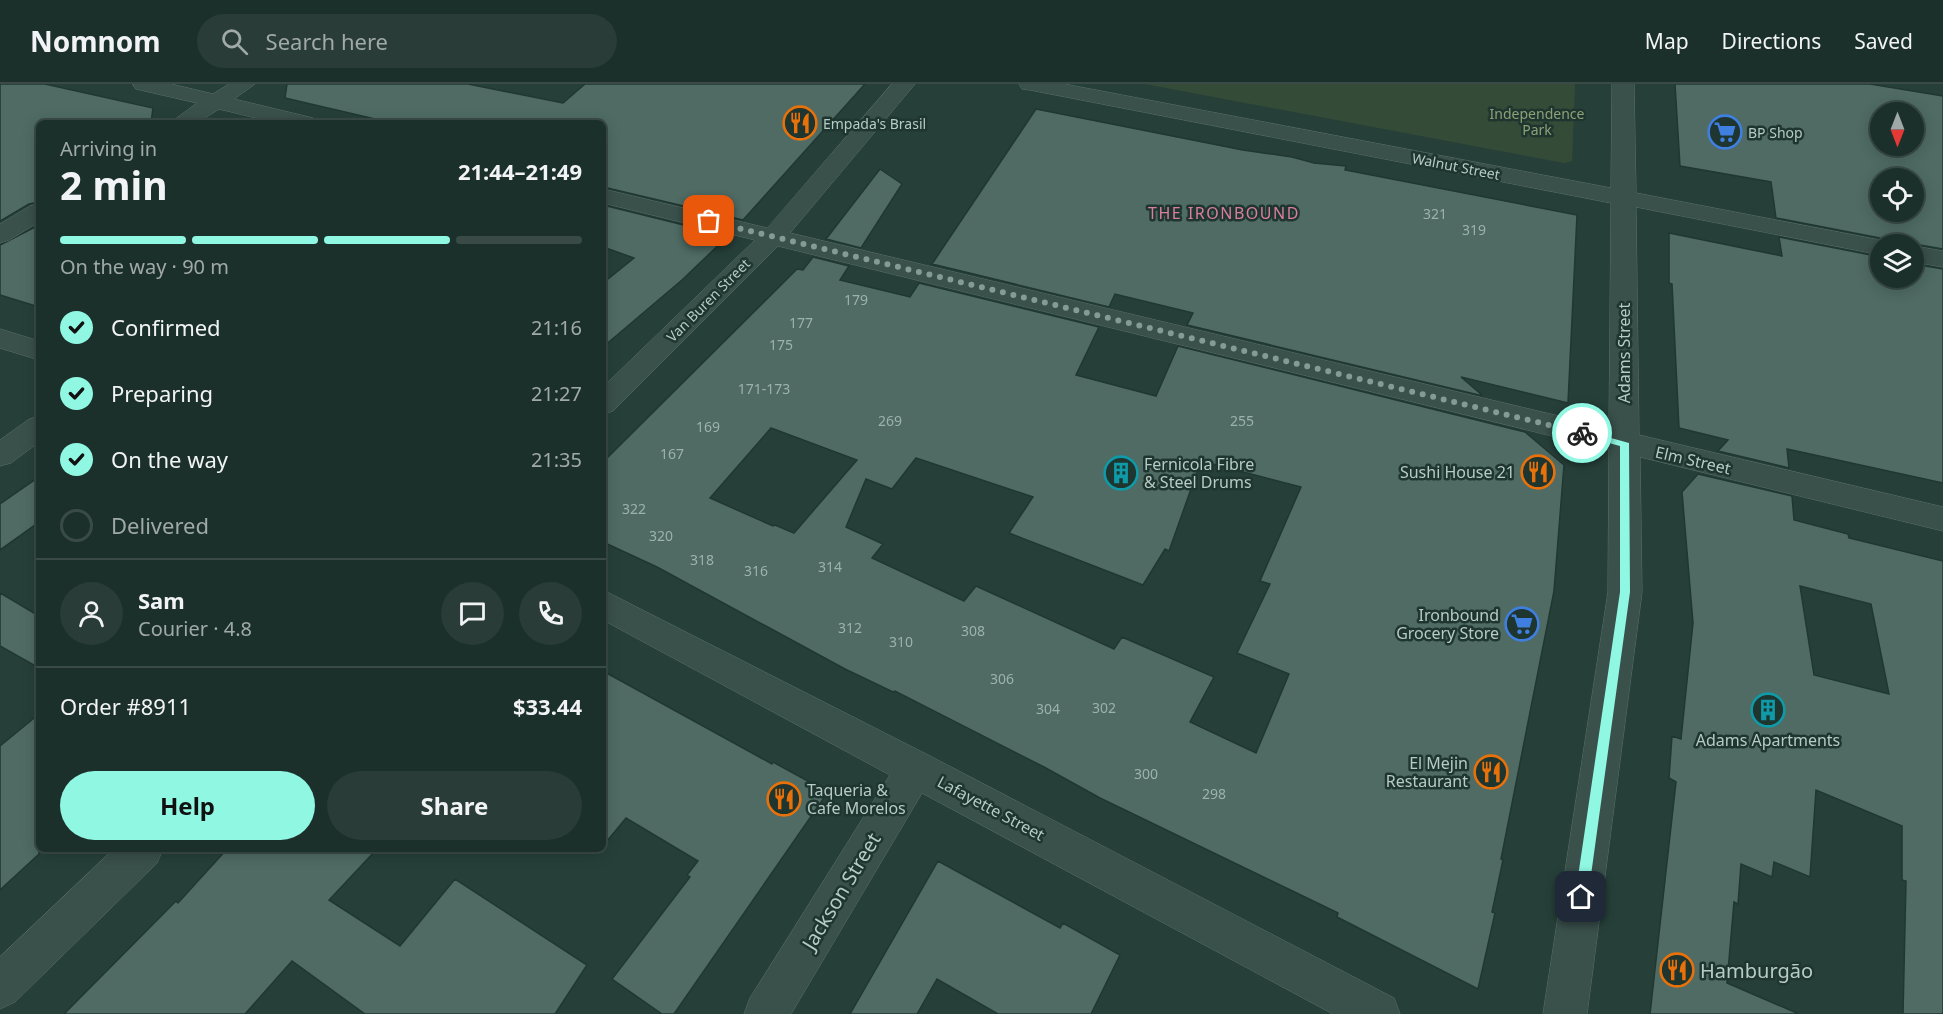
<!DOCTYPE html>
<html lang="en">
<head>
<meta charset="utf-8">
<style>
  :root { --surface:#1c302b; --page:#293c37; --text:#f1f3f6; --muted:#a0a9a9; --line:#3a4b47; --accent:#8ff7e2 }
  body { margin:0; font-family:"Noto Sans",sans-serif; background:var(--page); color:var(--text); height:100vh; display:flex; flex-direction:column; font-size:22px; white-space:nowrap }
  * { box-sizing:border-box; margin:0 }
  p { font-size:20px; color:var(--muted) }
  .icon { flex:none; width:33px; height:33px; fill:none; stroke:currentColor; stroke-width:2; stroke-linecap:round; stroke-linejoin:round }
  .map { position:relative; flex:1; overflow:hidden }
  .drawer { position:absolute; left:36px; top:36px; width:570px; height:732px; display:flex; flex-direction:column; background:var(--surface); border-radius:9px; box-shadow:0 3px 15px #0003,0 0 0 2px var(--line) }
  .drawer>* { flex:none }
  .needle { width:39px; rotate:180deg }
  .buttons { position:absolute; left:1870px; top:18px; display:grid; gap:12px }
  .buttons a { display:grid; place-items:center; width:54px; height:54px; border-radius:50%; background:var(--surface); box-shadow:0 3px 15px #0003,0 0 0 2px var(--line); font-size:30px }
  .pin { position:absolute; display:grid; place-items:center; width:51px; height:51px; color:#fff; margin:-26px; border-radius:12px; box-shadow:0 3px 9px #0006 }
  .courier { position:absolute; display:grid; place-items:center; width:60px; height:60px; margin:-30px; border:4px solid #8ff7e2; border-radius:50%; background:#fff; color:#222; box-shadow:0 2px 8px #0007 }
  .overview em { font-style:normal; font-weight:700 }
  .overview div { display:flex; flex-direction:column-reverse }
  .overview { display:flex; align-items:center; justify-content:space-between; height:102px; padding:0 24px }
  h1 { font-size:39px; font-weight:700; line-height:45px }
  .bar { display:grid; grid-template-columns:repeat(4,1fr); gap:9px 6px; align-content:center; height:72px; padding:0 24px }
  .bar i { height:8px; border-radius:4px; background:var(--line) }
  .bar .active { background:var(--accent) }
  .bar p { grid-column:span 4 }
  .line { display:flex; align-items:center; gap:15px; padding:0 24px; border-top:2px solid var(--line) }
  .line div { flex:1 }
  .round { display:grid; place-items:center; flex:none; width:63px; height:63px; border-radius:32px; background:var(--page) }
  ol { padding:0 24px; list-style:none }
  li { display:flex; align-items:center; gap:18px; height:66px }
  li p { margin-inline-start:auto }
  li .icon { padding:6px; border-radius:50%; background:var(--accent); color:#111; stroke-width:4 }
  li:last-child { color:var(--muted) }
  li i { width:33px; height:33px; border:3px solid var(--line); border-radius:50% }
  .cta { display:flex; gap:12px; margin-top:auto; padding:12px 24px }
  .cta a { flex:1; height:69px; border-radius:36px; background:var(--accent); color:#111; font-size:24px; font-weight:700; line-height:69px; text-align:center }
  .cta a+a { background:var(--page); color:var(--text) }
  header { display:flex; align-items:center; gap:36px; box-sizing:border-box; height:84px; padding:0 30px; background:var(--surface); border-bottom:2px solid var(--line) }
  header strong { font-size:28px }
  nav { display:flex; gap:33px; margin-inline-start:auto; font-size:21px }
  .search { width:420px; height:54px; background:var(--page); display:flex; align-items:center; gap:15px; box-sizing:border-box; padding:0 21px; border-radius:33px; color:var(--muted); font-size:22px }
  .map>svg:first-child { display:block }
</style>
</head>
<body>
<header>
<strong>Nomnom</strong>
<div class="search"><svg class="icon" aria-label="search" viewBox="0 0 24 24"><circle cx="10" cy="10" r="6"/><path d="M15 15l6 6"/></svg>Search here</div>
<nav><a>Map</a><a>Directions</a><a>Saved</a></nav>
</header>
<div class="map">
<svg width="1943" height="930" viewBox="0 0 1943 930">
  <rect width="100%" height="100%" fill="#264039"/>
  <path fill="#344c37" d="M1145,0h430l-3,77 -8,2z"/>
  <path fill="#4f6b64" stroke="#213732" stroke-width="1.5" fill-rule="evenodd" d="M0,0h45l108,24 -2,15h-112v79l-10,2 -29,17z
    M287,0h181l95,19 22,-19h280l-122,136 -140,-33v-64h-211l-107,-25z
    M1675,0h195l73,12v153l-29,-5h-20l-4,-4 -114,-22 -5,-36 -91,-16zM1881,28h33v34h-33zM1881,94h33v34h-33z
    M1036,25l207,41 49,7 22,6 32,3 -1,4 232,45 -9,188 -107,-26 22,19 -296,-71 6,-12 -78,-19 -6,13 -177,-43z
    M880,85l22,15 -41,64 -35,-9z
    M603,121l125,31 -46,44 -79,67v-64l31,-25 -31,-11z
    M39,141v82l-39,-12v-50z
    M1669,149l113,23 -3,-19 102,20v21h33v-14l29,5v214l-156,-34 2,19 -71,-17 10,-11 -49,-12 -7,-144 -3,-1z
    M813,173l36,9 -9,14 70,17 9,-14 180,44 -23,48 80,21 22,-50 347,86 39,33 -10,126 -53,268 2,1 -11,52 3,1 -17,76 -141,-72 1,-4 -238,-115 -56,-31 -149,-76 -2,1 -48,-23 -188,-102 -54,-25v-80l194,-193 6,1zM771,344l86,32 -63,73 -19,-8 -2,1 -63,-28zM916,374l117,39 -24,36 134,52 22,-36 4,2 32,-90 100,26 -41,94 10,3 -33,69 52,21 -33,79 -66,-31 24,-45 -92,-40 -8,12 -138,-63 -12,15 -92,-43 11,-14 -37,-17 20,-48 26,10z
    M1698,390l94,22 2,24 54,14 1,4 94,23v453h-40l3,-133 -4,-1v-54l-86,-36 -6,87 -36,-15 -2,15 -31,-13 -3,40 -4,-2 -7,81 72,31h-149l26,-232 -7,-4 3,-42 9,3 12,-116 -11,-131zM1800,502l71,18 18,90 -75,-19z
    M39,393v45l-39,28v-46z
    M0,509l39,23v52l-39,-22z
    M603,587l169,93 1,-2 55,30 -154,222h-12l-50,-35 78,-102 -3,-2 11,-14 -72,-43 -23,28z
    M39,630v140l-39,36v-144z
    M227,765h150l-48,51 71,46 55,-67 132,86 -32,49h-190l-73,-53 -47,53h-181l112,-113 2,2z
    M938,777l122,67 3,-5 57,32 -29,59h-93l-61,-35 -20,35h-67z"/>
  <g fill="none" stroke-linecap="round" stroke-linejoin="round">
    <g stroke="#5b706b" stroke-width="1">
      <path id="minor" d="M133,0h38l42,10 16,-10h26l-21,15 79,19 3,5h-39l-58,-14 -22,14h-27l27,-20 -61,-14z
        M892,0h23l-125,149 819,195 2,-225 -581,-113 -8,-1 -3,-5h45l547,104 1,-104h22l2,109 254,49 2,2h-11v11l-245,-48 3,228 304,72v24l-303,-74 2,135 -55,422h-44l65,-422 1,-142 -831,-204 -165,165 -10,3v-27l152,-147 -152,-37v-14l164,39z
        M39,120v18l-30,18 -9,3v-19l30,-18z
        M1914,162l29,5v16l-29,-5z
        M0,245l39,12v19l-39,-12z
        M39,332v26l-28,21 -11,3v-26l28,-20z
        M603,506l327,166 464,242 6,16h-67l-411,-221 -131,221h-47l6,-16 140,-223 -287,-155z
        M114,765h49l-6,14 -142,139 -15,7v-52z"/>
    </g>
    <use href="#minor" fill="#3a504b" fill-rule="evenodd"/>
  </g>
  <path fill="#8ff7e2" d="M1582,346l47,13 1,149 -42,305 -7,6 -6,-6 45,-305v-146l-41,-11v-4z"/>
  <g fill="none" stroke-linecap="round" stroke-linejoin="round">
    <path stroke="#849a95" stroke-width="6" stroke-dasharray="0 10.8" d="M709,137l873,212"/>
  </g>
  <defs>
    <g id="restaurant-ring" transform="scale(1.725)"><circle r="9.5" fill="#1f3530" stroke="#e8710a" stroke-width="1.5"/><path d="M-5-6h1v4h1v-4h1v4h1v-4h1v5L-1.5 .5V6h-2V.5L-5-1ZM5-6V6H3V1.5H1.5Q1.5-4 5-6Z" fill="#e8710a"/></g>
    <g id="supermarket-ring" transform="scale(1.725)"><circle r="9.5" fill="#1f3530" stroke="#3f7fe0" stroke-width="1.5"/><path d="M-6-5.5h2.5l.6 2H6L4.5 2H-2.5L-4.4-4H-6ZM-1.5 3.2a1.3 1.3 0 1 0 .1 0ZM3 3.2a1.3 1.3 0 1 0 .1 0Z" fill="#3f7fe0"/></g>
    <g id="building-ring" transform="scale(1.725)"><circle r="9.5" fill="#1f3530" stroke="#0f9aa8" stroke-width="1.5"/><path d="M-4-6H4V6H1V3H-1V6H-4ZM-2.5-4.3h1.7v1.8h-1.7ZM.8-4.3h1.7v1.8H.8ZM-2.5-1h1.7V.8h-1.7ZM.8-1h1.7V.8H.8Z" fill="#0f9aa8"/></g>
  </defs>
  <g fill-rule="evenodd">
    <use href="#restaurant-ring" x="800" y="39"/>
    <use href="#supermarket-ring" x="1725" y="48"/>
    <use href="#restaurant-ring" x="1538" y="388"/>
    <use href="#building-ring" x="1121" y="389"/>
    <use href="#supermarket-ring" x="1522" y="540"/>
    <use href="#building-ring" x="1768" y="626"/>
    <use href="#restaurant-ring" x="1491" y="688"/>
    <use href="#restaurant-ring" x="784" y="715"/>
    <use href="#restaurant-ring" x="1677" y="886"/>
  </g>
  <g text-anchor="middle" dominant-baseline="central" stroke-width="5" stroke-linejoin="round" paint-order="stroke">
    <g font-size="14" fill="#8ea075" stroke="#1f3530">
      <text x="1537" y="29">Independence<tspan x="1537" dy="16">Park</tspan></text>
    </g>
    <g font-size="14" fill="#b6cac6" stroke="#1f3530" text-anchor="start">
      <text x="823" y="39">Empada's Brasil</text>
      <text x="1748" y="48">BP Shop</text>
    </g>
    <g font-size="14" fill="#b6cac6" stroke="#1f3530">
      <text transform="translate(1456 82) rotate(11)">Walnut Street</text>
      <text transform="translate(708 216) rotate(-45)">Van Buren Street</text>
    </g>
    <g font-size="14" fill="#9cb2ae">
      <text x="1435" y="129">321</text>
      <text x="1474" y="145">319</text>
      <text x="856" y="215">179</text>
      <text x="801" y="238">177</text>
      <text x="781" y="260">175</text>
      <text x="764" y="304">171-173</text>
      <text x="890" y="336">269</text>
      <text x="1242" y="336">255</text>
      <text x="708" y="342">169</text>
      <text x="672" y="369">167</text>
      <text x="634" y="424">322</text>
      <text x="661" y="451">320</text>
      <text x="702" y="475">318</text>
      <text x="830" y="482">314</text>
      <text x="756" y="486">316</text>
      <text x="850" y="543">312</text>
      <text x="973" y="546">308</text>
      <text x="901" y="557">310</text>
      <text x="1002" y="594">306</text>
      <text x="1104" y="623">302</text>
      <text x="1048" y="624">304</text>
      <text x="1146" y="689">300</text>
      <text x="1214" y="709">298</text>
    </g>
    <g font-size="16" letter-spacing="1.5" fill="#da7ea1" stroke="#1f3530">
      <text x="1224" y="129">THE IRONBOUND</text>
    </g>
    <g font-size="16" fill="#b6cac6" stroke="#1f3530">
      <text transform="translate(1624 269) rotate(-90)">Adams Street</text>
      <text transform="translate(1693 376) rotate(13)">Elm Street</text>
      <text transform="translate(991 724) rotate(28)">Lafayette Street</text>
    </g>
    <g font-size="16" fill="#b6cac6" stroke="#1f3530" text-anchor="end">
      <text x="1144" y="380" text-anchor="start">Fernicola Fibre<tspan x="1144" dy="18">&amp; Steel Drums</tspan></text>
      <text x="1515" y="388">Sushi House 21</text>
      <text x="1499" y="531">Ironbound<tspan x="1499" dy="18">Grocery Store</tspan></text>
      <text x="1768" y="656" text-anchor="middle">Adams Apartments</text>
      <text x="1468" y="679">El Mejin<tspan x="1468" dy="18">Restaurant</tspan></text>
      <text x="807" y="706" text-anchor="start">Taqueria &amp;<tspan x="807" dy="18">Cafe Morelos</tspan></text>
    </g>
    <g font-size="20" fill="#b6cac6" stroke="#1f3530">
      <text transform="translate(841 807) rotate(-59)">Jackson Street</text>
    </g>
    <g font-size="20" fill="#b6cac6" stroke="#1f3530" text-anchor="start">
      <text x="1700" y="886">Hamburgão</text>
    </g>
  </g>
</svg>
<div class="buttons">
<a><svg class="needle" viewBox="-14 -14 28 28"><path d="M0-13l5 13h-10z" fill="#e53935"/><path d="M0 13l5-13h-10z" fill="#a0a9a9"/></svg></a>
<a><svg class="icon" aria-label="locate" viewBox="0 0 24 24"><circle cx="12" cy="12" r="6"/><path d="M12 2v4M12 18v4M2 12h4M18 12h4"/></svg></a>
<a><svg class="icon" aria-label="layers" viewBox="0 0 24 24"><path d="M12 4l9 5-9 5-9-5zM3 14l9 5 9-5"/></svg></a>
</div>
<div class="pin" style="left:709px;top:137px;background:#ea580c"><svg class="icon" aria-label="bag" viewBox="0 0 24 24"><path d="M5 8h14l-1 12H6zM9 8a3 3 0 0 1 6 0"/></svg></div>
<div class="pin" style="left:1581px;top:813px;background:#1f2937"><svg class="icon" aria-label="home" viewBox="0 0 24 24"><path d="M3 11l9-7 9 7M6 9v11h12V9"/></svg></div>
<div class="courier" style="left:1582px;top:349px"><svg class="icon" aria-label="bike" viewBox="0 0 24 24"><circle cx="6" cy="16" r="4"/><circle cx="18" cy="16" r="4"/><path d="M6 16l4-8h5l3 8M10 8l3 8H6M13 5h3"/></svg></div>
<section class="drawer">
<div class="overview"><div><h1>2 min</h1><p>Arriving in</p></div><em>21:44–21:49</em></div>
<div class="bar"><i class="active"></i><i class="active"></i><i class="active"></i><i></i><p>On the way · 90 m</p></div>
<ol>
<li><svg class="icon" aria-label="check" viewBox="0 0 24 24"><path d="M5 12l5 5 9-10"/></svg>Confirmed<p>21:16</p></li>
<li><svg class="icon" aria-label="check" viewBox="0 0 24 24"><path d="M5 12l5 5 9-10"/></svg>Preparing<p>21:27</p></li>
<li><svg class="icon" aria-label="check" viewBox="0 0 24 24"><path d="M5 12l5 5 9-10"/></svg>On the way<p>21:35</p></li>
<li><i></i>Delivered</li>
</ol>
<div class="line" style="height:108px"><a class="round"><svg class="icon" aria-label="person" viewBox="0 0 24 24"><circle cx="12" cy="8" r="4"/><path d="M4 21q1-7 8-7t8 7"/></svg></a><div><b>Sam</b><p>Courier · 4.8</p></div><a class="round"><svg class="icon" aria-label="chat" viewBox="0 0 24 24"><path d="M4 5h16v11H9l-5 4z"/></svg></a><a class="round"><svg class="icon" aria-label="phone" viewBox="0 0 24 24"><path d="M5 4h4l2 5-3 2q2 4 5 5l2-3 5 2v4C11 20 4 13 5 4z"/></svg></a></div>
<div class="line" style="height:78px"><div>Order #8911</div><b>$33.44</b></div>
<div class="cta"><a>Help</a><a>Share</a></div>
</section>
</div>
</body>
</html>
